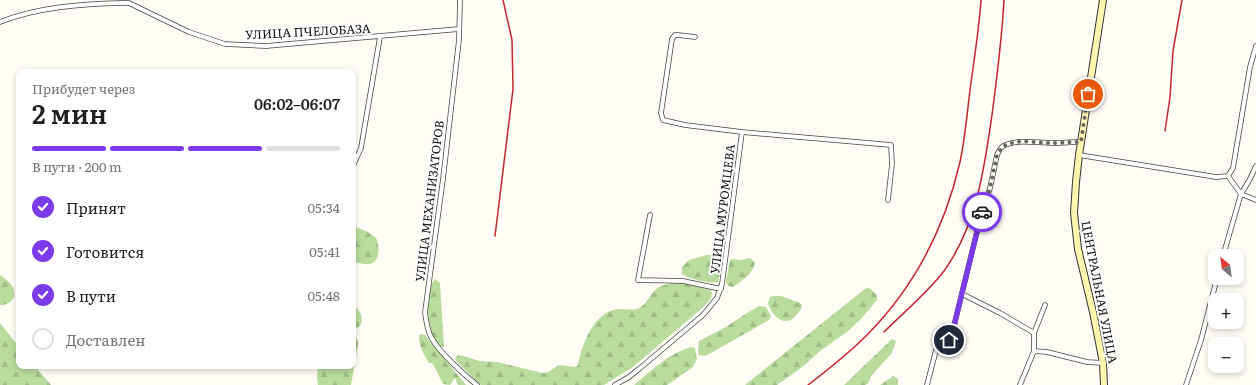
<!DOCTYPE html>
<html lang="ru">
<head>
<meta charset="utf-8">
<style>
  :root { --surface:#fff; --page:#f6f6f6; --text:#202124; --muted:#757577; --line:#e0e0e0; --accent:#7c3aed }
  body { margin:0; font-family:Literata,serif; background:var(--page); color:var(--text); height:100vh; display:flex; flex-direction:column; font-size:15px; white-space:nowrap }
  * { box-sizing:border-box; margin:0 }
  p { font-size:13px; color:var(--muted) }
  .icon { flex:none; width:22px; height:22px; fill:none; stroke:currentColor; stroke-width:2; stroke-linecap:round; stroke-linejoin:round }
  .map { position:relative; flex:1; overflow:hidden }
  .details { position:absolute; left:16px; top:69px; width:340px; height:300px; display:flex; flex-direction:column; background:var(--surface); border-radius:8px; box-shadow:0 2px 6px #0003 }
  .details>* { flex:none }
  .needle { width:26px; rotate:331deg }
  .fabs { position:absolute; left:1208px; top:249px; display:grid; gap:8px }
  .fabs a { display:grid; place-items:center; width:36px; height:36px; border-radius:8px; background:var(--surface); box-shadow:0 2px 6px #0003; font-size:20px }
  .pin { position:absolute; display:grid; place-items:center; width:34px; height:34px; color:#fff; margin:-17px; border:2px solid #fff; border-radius:50%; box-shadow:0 1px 4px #0007 }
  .courier { position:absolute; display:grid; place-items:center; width:40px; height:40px; margin:-20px; border:3px solid #7c3aed; border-radius:50%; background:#fff; color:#222; box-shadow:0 1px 5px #0007 }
  .head em { font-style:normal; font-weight:600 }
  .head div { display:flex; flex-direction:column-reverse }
  .head { display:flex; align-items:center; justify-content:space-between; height:68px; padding:0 16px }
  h1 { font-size:26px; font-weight:600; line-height:30px }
  .bar { display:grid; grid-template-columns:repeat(4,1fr); gap:6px 4px; align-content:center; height:48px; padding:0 16px }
  .bar i { height:5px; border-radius:3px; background:var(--line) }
  .bar .active { background:var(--accent) }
  .bar p { grid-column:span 4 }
  ol { padding:0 16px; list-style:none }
  li { display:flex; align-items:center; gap:12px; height:44px }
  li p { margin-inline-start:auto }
  li .icon { padding:4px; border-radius:50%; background:var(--accent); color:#fff; stroke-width:4 }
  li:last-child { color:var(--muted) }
  li i { width:22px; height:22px; border:2px solid var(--line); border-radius:50% }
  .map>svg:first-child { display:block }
</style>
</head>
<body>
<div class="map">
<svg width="1256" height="385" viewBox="0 0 1256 385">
  <defs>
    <pattern id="forest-firs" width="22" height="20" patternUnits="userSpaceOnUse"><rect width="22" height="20" fill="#b9dc9c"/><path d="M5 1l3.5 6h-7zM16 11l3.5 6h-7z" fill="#9ebc85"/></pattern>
  </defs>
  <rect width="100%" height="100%" fill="#fffdf5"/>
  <path fill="url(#forest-firs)" d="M353,226l15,6 8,6c4,7 4,24 -6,26 -6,1 -12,-1 -17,-3z
    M707,255h6l6,4 1,14 -2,9c-7,2 -30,-3 -36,-8v-7l7,-7z
    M750,258l5,4c-1,11 -13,19 -22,25l-5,-1 -2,-5 4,-21 1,-1 10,1z
    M0,275c3,2 7,5 10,8 9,11 3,22 -10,22z
    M435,279l5,4 4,63 -1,1c-17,-6 -20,-57 -8,-68z
    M684,283l26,7 2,3 -1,6 -11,11 -67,57 -29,18h-123l-23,-22 -3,-4 3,-4 9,2 12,4 18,1 46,11 5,-1 11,-7 17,2 2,-2c4,-21 16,-55 42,-56 7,0 15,2 21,-2 4,-3 7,-8 10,-12 8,-12 20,-12 33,-12z
    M866,288h3c4,3 9,7 8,12l-17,20 -12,11 -28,20 -15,14 -28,20h-32z
    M774,296h7l19,7 2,2c0,5 -3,6 -6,10 -10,14 -25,1 -28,-12l2,-6z
    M759,306l7,1 5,9 -2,4 -58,33 -6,3 -6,-1 -1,-5 1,-9 27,-14 21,-14z
    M353,307l5,2c6,9 5,17 -5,22z
    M0,323l19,24v19h16l16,19h-51z
    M353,331l5,10v4l-7,40h-33l-1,-9 1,-10h35z
    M420,334l5,1 41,50h-8l-3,-7 -5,7 -7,-1 -9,-18 -2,-3h-3c-4,-7 -13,-21 -9,-29z
    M892,339l4,2 -4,12 -21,23 -2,6 -2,2 -2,1h-21z
    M692,347l3,1 2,11 -4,8 -26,18h-33c17,-14 36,-33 58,-38z
    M893,376l5,3v6h-18z"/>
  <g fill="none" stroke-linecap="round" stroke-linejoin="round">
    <g stroke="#444" stroke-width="5.5">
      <path id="street" d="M460,0l-1,40 -16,139 -18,133c1,9 2,17 6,25 8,15 32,37 46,48
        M0,22c38,-15 81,-18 122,-19h7l60,29 36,12 41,2 193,-17
        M695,37l-17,-2h-3l-3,4 -11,74 2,7 22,5 57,7 149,13 1,19 -4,36
        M1079,155l137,22 12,-1 5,-8 17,-101 6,-21
        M353,166l8,-18 19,-111
        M1256,166l-6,13 -9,15 15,6
        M650,215l-12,65 45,1 38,8
        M1223,256l18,-62 -13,-18
        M962,294l38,19 34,20
        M1034,351l13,1 40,10 16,1
        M615,385l14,-8 10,-8 64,-54 14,-17 5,-14 20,-152
        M927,385l9,-35c5,-7 13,-7 16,-16l30,-123 8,-23 7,-33c2,-4 3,-8 8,-10 14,-6 32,-2 47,-2 10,0 20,-1 29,-1
        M1020,385l14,-34v-18l11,-28
        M1186,385l15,-45 16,-62"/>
    </g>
    <g stroke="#333" stroke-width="8">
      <path id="secondary" d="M1103,0l-24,155 -3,27 -2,31 4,36 15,63 10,51 1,22"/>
    </g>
    <use href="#street" stroke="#fff" stroke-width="4"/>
    <use href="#secondary" stroke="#fff6b0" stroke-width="6"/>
    <path stroke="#c4262e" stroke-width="1.5" d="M1165,131l5,-34 3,-46 9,-51
      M495,236l18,-147 -1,-49 -9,-40
      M884,332c19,-19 44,-40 60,-61 33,-46 40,-102 48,-156 5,-38 10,-77 12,-115
      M808,385c21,-16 42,-33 60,-51 47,-48 77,-107 92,-172 5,-23 7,-48 10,-72 4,-30 9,-60 11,-90"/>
  </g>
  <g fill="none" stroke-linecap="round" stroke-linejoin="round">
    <path stroke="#646461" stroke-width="4" stroke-dasharray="0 7.2" d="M982,212l8,-24 7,-33 5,-8c15,-9 34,-4 50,-4 10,0 20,-1 29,-1l7,-48"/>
    <path stroke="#7c3aed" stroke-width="5" d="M949,340l3,-6 30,-122"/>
  </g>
  <g text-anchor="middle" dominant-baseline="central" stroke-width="4" stroke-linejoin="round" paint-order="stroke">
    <g font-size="12" fill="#111" stroke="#fff">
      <text transform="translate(308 31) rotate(-3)">УЛИЦА ПЧЕЛОБАЗА</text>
      <text transform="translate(429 201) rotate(-83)">УЛИЦА МЕХАНИЗАТОРОВ</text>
      <text transform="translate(722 209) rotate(-83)">УЛИЦА МУРОМЦЕВА</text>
      <text transform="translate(1100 292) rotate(79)">ЦЕНТРАЛЬНАЯ УЛИЦА</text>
    </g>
  </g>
</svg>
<div class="fabs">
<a><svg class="needle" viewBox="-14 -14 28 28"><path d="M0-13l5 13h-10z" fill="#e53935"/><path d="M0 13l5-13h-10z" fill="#757577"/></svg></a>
<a>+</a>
<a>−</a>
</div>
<div class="pin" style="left:1088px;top:94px;background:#ea580c"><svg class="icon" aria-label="bag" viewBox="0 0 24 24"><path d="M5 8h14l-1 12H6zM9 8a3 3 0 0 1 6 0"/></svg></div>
<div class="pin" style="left:949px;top:340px;background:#1f2937"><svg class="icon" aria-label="home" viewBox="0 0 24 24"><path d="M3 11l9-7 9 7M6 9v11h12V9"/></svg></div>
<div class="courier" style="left:982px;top:212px"><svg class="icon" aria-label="car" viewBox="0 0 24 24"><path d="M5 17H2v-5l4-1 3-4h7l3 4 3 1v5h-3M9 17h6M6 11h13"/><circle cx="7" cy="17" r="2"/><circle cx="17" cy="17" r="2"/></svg></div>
<section class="details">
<div class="head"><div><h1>2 мин</h1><p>Прибудет через</p></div><em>06:02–06:07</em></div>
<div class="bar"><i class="active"></i><i class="active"></i><i class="active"></i><i></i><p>В пути · 200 m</p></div>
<ol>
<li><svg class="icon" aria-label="check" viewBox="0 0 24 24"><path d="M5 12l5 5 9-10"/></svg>Принят<p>05:34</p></li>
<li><svg class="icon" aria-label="check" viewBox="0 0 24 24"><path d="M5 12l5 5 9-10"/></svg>Готовится<p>05:41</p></li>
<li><svg class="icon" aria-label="check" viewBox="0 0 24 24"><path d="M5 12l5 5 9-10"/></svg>В пути<p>05:48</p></li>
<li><i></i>Доставлен</li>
</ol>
</section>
</div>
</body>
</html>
